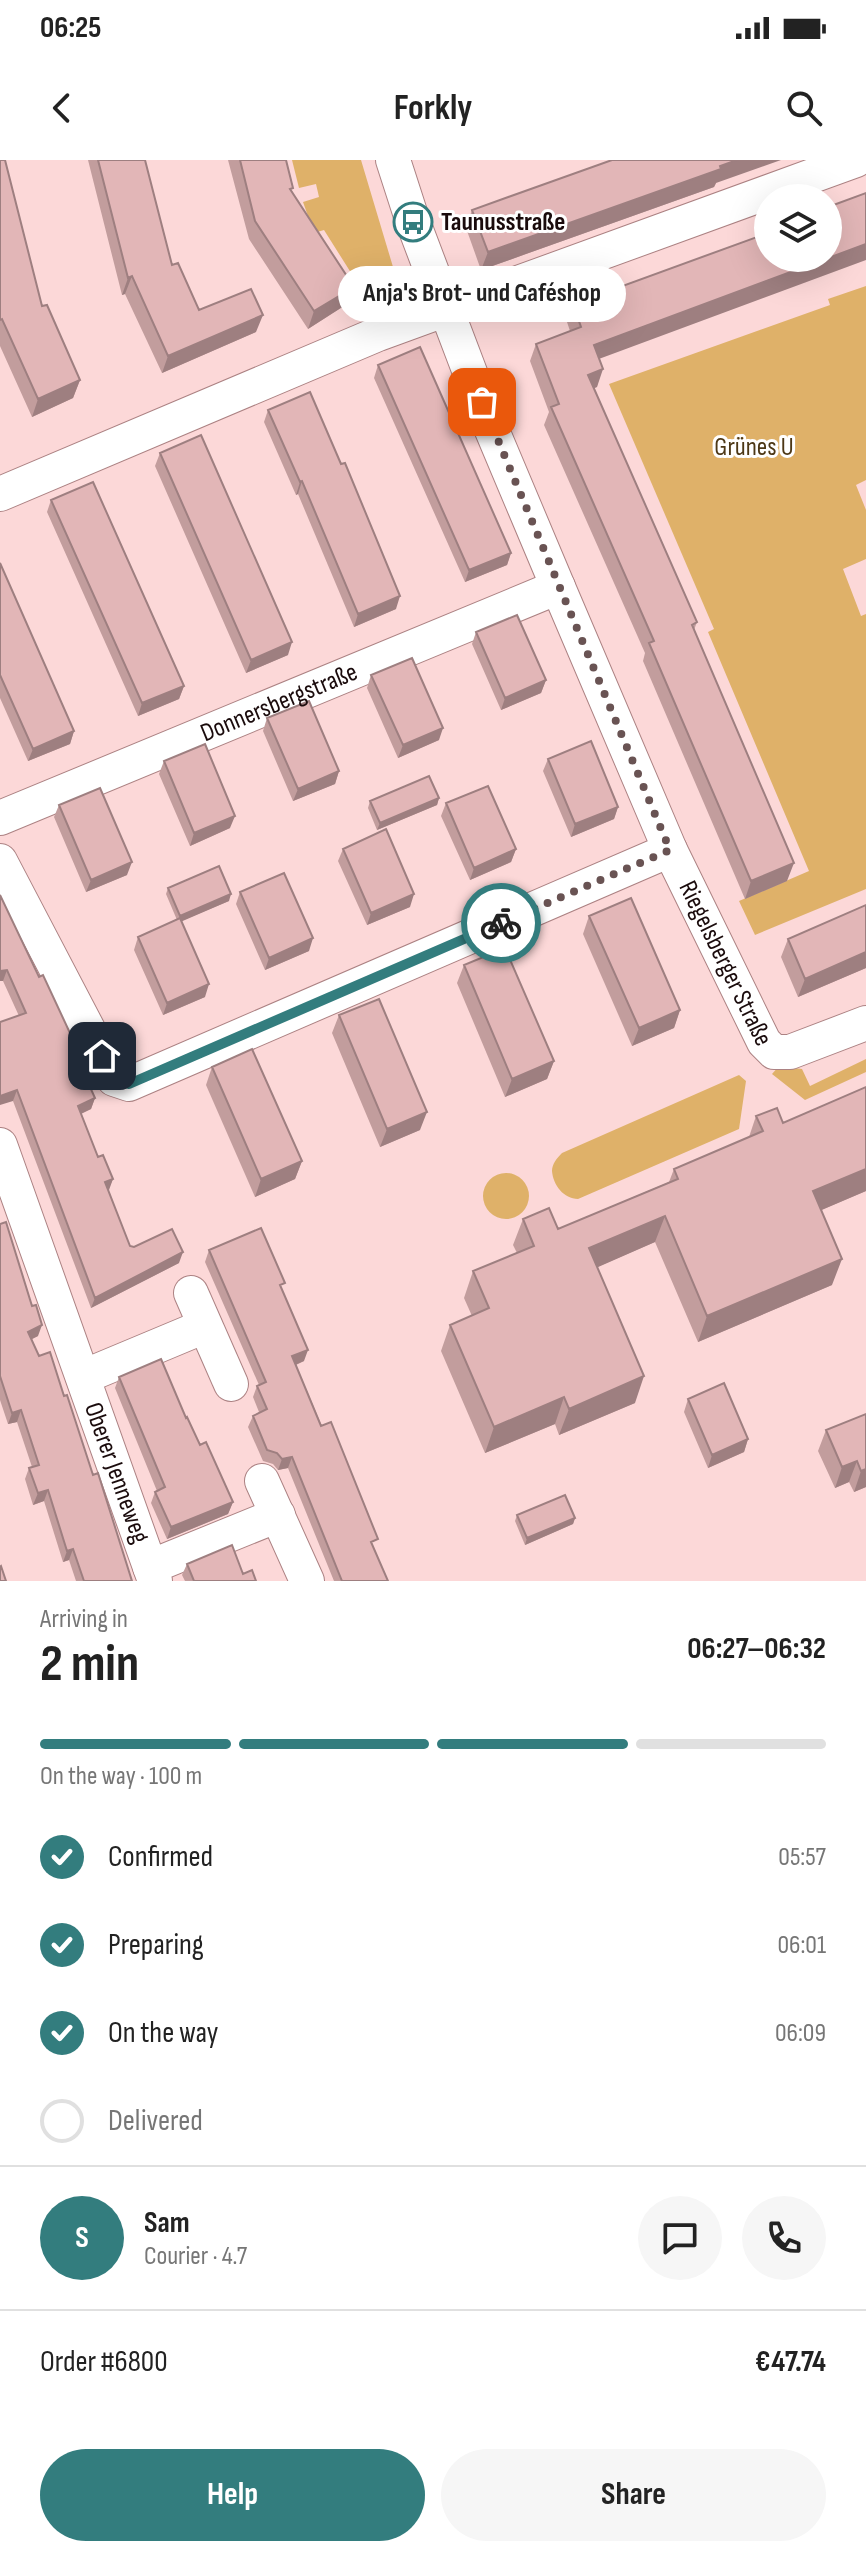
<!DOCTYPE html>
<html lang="en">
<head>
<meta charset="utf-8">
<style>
  :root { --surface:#fff; --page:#f6f6f6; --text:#222; --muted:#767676; --line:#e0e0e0; --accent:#337d7e }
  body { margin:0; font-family:"Sofia Sans Condensed",sans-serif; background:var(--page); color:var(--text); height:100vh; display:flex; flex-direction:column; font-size:30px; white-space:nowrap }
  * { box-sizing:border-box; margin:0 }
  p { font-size:26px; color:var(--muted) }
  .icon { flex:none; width:44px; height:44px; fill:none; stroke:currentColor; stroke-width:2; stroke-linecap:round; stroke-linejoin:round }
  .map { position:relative; height:1421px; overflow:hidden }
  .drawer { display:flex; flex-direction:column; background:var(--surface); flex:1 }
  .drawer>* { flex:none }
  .buttons { position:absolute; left:754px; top:24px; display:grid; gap:16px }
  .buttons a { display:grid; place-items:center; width:88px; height:88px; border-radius:50%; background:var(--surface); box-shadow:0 8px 32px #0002; font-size:40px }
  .pin { position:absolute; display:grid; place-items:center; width:68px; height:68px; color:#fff; margin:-34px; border-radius:16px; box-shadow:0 4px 12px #0006 }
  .courier { position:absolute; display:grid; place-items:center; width:80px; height:80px; margin:-40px; border:6px solid #337d7e; border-radius:50%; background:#fff; color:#222; box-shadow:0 2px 10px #0007 }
  .bubble { position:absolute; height:56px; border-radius:28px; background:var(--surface); box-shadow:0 8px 32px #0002; font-size:26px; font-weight:700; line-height:56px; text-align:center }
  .head em { font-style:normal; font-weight:700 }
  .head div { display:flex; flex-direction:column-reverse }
  .head { display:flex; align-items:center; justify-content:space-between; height:136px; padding:0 40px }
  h1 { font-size:52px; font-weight:700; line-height:60px }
  .bar { display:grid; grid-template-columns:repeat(4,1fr); gap:12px 8px; align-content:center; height:96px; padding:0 40px }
  .bar i { height:10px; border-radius:6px; background:var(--line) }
  .bar .current { background:var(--accent) }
  .bar p { grid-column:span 4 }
  .line { display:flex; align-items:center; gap:20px; padding:0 40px; border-top:2px solid var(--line) }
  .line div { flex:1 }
  .round { display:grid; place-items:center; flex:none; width:84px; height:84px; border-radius:42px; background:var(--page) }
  ol { padding:0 40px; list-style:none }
  li { display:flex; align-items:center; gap:24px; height:88px }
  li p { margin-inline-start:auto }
  li .icon { padding:8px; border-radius:50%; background:var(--accent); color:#fff; stroke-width:4 }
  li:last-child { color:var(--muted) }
  li i { width:44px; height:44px; border:4px solid var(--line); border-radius:50% }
  .primary-button { display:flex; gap:16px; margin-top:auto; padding:16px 40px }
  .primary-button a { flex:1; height:92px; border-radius:48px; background:var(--accent); color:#fff; font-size:32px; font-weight:700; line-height:92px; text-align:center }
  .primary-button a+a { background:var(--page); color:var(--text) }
  .status { display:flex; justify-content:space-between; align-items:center; height:56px; padding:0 40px; background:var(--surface); direction:ltr }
  .status svg { height:22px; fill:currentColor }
  header { display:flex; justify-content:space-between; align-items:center; height:104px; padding:0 40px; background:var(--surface); font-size:36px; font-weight:700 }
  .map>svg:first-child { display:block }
</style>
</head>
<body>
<div class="status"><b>06:25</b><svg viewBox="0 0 49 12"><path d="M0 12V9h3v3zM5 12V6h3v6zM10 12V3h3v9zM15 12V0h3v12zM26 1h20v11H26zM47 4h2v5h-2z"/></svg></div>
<header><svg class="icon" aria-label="back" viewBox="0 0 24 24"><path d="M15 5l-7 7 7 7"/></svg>Forkly<svg class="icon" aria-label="search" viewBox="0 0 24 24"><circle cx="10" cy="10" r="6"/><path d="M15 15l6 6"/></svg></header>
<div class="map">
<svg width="866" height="1421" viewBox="0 0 866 1421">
  <rect width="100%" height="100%" fill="#fcd8d8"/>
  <path fill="#dfb169" d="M292,0h69l38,127c-2,17 -7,20 -22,27l-53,-84 -10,3 -11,-31 16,-5 -3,-13 -17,4z
    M866,126v194l-10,5 10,25v49l-23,10 18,47 5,-2v275l-111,46 -16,-34 70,-30 -101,-239 6,-3 -105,-245 221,-79 -2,-6z
    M866,899v13l-61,28 -33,-26 7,-8 23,3 8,17z
    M739,915l7,6 -7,48 -161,70c-14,0 -25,-14 -26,-28 0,-7 5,-13 10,-18z
    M483 1036a23 23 0 1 1 46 0a23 23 0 1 1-46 0Z"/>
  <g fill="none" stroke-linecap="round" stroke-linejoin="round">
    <g stroke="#ac8283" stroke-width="36">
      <g id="minor">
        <path id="s1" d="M393,0l20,62 78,206 67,159 112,263 94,192 10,10h16l76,-29"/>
        <path d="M0,334l378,-160 478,-174"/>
        <path id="s2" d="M0,658l558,-231"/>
        <path d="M0,701l114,218 15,5 541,-234"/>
        <path id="s3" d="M0,985l155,436"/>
        <path d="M191,1133l40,91"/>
        <path d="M83,1217l122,-51"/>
        <path d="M262,1321l45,100"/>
        <path d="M150,1407l128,-52"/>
      </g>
    </g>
    <use href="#minor" stroke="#fff" stroke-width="34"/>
  </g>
  <path fill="#c29d9d" d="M0,0l42,146 38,74 -7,18 -41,19 -32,-71z
    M88,0h57l27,105 27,45 57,22 -94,41 -37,-79 -3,1z
    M228,0h58l6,31 55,113 -39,25 -59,-90z
    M716,23l-2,4 -233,83 -15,-42 6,-18z
    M573,144l27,55 -3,28 -3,1 103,234 -3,8 93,251 -42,18 -102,-238 2,-8 -101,-228 5,-13 -19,-51 6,-17 34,-13 -3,-9z
    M378,205l133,188 -4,12 -42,17 -91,-204z
    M268,250l128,199 -42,18 -56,-133 -2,1 -32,-73z
    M160,293l128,202 -42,18 -91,-207z
    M51,340l133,186 -5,13 -41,17 -91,-204z
    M0,403l74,168 -4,13 -42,17 -28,-63z
    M476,472l70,48 -5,13 -40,17 -29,-66z
    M371,515l68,65 -41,18 -31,-70z
    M267,558l72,53 -4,13 -42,17 -30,-70z
    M548,599l70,48 -4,12 -43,18 -28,-66z
    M164,601l66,67 -40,18 -31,-72z
    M439,638l-2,7 -60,25 -9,-22 2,-7z
    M446,643l70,46 -5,13 -41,18 -29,-64z
    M59,645l68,70 -41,17 -32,-75z
    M343,689l67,58 -43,18 -29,-64z
    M168,728l61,13 -48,20 24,76 -42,18 -29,-65 4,-13 39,-17 -11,-26z
    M240,732l69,59 -44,19 -29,-66z
    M0,735l95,203 -4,11 -10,5 17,43 15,22 -5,11 22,56 49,17 -88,45 -78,-207 6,-85 -16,-35z
    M866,745v63l-68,29 -17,-40 7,-18z
    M589,756l91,94 -6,18 -42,18 -49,-112z
    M464,805l90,96 -7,18 -42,18 -48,-114z
    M339,855l81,115 -40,17 -48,-114z
    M212,907l90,94 -7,18 -40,18 -49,-112z
    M866,927v104l-45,19 11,75 -134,57 -43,-100 -58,25 38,136 -76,32 -4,-11 -70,29 -44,-102 9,-26 22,-9 -8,-18 9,-27 44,-18 -4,-8 10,-26 35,10 111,-47 5,-13 75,-32 7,-21 27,7z
    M0,1064l38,112 -6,3 7,17 25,40 68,185h-56l-7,-21 -6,2 -19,-61 -11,4 -8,-26 4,-11 3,-1 -15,-45 -9,2 -8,-24z
    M209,1090l73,40 22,71 -8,4 92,216h-54l-46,-113 -10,2 -5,-6 -10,-3 -15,-34 5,-11 6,-4 -6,-15 4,-11 2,-1 -54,-123z
    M119,1217l67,41 47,84 -5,12 -61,25 -16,-36 4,-11 2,-1 -42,-103z
    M688,1239l60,40 -4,13 -36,16 -24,-56z
    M866,1254v73l-12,5 -5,-10 -14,6 -17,-37 8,-21z
    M517,1355l58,3 -2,6 -48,21 -10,-24z
    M187,1404l56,10 13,7h-71l-3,-6z"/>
  <path fill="#9e7f80" d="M737,0h44l-65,23 -2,4 -233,83 7,-18z
    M866,84v16l-278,103 6,-18z
    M132,116l-7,18 -3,1 6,-17z
    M354,127l-7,17 -39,25 6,-18z
    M263,155l-7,17 -94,41 6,-17z
    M603,209l-6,18 -15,6 6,-18z
    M80,220l-7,18 -41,19 6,-18z
    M302,321l-4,13 -2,1 4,-13z
    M511,393l-4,12 -42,17 4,-12z
    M400,436l-4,13 -42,18 4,-13z
    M292,482l-4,13 -42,18 5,-13z
    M546,520l-5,13 -40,17 4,-12z
    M184,526l-5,13 -41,17 4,-13z
    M443,568l-4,12 -41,18 5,-13z
    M74,571l-4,13 -42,17 5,-12z
    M339,611l-4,13 -42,17 5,-12z
    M439,638l-2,7 -60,25 3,-7z
    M618,647l-4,12 -43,18 4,-13z
    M235,656l-5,12 -40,18 4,-13z
    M516,689l-5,13 -41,18 4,-12z
    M132,702l-5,13 -41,17 5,-12z
    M794,703l-7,18 -42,18 6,-18z
    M231,734l-2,7 -51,22 2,-7z
    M414,734l-4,13 -43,18 4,-12z
    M313,778l-4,13 -44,19 4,-12z
    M866,792v16l-68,29 7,-18z
    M7,810l-4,11h-3v-10z
    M209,824l-4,13 -42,18 4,-12z
    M680,850l-6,18 -42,18 7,-18z
    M554,901l-7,18 -42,18 7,-18z
    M17,930l-4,11 -13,4v-9z
    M95,938l-4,11 -17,8 4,-11z
    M427,952l-7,18 -40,17 7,-18z
    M302,1001l-7,18 -40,18 6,-18z
    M866,1009v22l-63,27 10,-27z
    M113,1019l-4,11 -8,3 4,-11z
    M665,1056l-10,26 -75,33 9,-27z
    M183,1092l-4,11 -88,45 4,-10z
    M842,1099l-10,26 -134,57 9,-26z
    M42,1165l-4,11 -14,7 4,-11z
    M308,1190l-4,11 -16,7 4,-12z
    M644,1216l-9,27 -76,32 10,-26z
    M564,1237l-9,27 -70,29 9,-26z
    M21,1250l-4,12 -9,2 4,-11z
    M748,1279l-4,13 -36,16 4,-13z
    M292,1297l-4,11 -10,2 4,-11z
    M857,1301l-8,21 -14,6 7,-21z
    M866,1309v18l-12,5 7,-21z
    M48,1330l-4,11 -11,4 5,-12z
    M233,1342l-5,12 -61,25 4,-12z
    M575,1358l-2,6 -48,21 2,-7z
    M73,1389l-4,11 -6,2 4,-11z"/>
  <path fill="#e2b6b7" stroke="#9e7f80" stroke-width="2" d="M0,0h5l37,146 5,-1 33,75 -42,19 -36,-80 -2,1z
    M98,0h47l27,105 6,-2 21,47 52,-21 12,26 -95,41 -36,-80 -4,2z
    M240,0h46l7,28 -3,1 64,98 -40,24 -59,-90z
    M612,0h125l-17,6 1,3 -233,83 -16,-42z
    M866,33v51l-272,101 9,24 -15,6 109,247 -5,3 102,238 -43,18 -102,-238 5,-2 -103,-234 8,-3 -23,-60 45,-17 -8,-23 195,-71v25h60v-51z
    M420,187l91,206 -42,17 -91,-205z
    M310,232l31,72 4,-1 55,133 -42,18 -56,-133 -2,1 -32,-72z
    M201,275l91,207 -41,18 -91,-207z
    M93,322l91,204 -42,17 -91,-203z
    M0,403l74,168 -41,18 -33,-74z
    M517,455l29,65 -41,18 -29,-66z
    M412,498l31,70 -40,17 -32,-70z
    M309,541l30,70 -41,18 -31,-71z
    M591,581l27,66 -43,17 -27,-65z
    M205,584l30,72 -41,17 -30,-72z
    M429,616l10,22 -59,25 -10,-22z
    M488,626l28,63 -42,19 -28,-65z
    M100,628l32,74 -41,18 -32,-75z
    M386,669l28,65 -43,19 -28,-64z
    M219,706l12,28 -51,22 -12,-28z
    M284,713l29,65 -44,20 -29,-66z
    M0,735l39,82 4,-2 46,99 -4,2 10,22 -17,8 20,51 5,-2 10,24 -8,3 25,64 4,1 38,-18 11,23 -88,46 -78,-208 -17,6v-74l26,-9 -19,-43 -7,1z
    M631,738l49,112 -41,18 -50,-112z
    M866,745v47l-61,27 -17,-40z
    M180,758l29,66 -42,19 -29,-66z
    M505,788l49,113 -42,18 -48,-114z
    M379,839l48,113 -40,17 -48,-114z
    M252,889l50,112 -41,18 -49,-112z
    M866,927v82l-53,22 29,68 -135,57 -42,-100 -76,32 55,128 -75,33 -5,-12 -70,30 -44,-102 39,-17 -16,-37 61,-25 -11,-27 26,-11 9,21 120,-50 -4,-10 89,-38 -7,-15 21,-8 6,15z
    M6,1062l26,84 4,-1 6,20 -14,7 11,24 11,-4 14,44 3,-1 26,80 5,-2 34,108h-48l-11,-32 -6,2 -19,-61 -10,3 -9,-25 10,-3 -18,-55 -9,3 -12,-37v-152z
    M261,1068l24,55 -5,2 28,65 -16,6 29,70 10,-4 47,117 -7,3 17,39h-46l-50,-124 -10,2 -5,-6 -10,-3 -14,-34 14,-7 -10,-23 9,-4 -57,-132z
    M161,1199l25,59 1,-1 13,28 6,-3 27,60 -62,25 -16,-35 10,-5 -46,-110z
    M724,1223l24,56 -36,16 -24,-56z
    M866,1254v55l-5,2 -4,-10 -15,6 -16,-37z
    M565,1335l10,23 -48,20 -10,-23z
    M232,1385l11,29 9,-4 4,11h-62l-7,-17z
    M1,1406l5,15h-6v-14z"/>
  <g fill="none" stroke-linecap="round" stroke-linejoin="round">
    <path stroke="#695353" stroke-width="8" stroke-dasharray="0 14.4" d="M482,242l188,448 -169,73"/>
    <path stroke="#337d7e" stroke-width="10" d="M102,896l12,23 15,5 372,-161"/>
  </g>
  <defs>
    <g id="bus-ring" transform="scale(2)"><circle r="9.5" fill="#fff" stroke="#337d7e" stroke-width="1.5"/><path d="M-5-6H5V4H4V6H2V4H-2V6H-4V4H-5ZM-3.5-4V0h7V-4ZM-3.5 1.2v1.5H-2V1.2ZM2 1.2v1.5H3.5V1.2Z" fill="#337d7e"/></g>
  </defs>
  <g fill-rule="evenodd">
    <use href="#bus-ring" x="413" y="62"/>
  </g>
  <g text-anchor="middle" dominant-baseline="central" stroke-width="6" stroke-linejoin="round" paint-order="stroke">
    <g font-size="26" font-weight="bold" fill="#1a0b0c" stroke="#fff" text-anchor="start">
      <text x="441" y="62">Taunusstraße</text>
    </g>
    <g font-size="26" fill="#4d3816" stroke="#fff">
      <text x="754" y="287">Grünes U</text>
    </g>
    <g font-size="26" fill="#1a0b0c" stroke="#fff">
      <text stroke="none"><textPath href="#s2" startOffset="302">Donnersbergstraße</textPath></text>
      <text stroke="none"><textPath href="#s1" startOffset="870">Riegelsberger Straße</textPath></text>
      <text stroke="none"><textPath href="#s3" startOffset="348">Oberer Jenneweg</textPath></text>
    </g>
  </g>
</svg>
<div class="buttons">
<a><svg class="icon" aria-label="layers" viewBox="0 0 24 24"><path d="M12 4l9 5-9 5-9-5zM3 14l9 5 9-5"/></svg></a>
</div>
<div class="pin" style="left:482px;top:242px;background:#ea580c"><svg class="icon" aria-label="bag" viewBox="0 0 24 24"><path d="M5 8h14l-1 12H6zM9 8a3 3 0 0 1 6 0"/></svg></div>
<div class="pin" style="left:102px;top:896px;background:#1f2937"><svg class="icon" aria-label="home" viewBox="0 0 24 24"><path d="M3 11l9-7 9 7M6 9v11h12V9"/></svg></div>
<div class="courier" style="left:501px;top:763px"><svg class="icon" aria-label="bike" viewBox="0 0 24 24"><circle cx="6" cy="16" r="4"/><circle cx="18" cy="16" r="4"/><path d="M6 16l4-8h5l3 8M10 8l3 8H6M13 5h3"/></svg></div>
<div class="bubble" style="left:338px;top:106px;width:288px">Anja's Brot- und Caféshop</div>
</div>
<section class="drawer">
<div class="head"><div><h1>2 min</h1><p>Arriving in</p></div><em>06:27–06:32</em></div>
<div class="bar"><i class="current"></i><i class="current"></i><i class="current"></i><i></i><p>On the way · 100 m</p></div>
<ol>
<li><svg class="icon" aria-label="check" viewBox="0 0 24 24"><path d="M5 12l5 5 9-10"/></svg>Confirmed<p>05:57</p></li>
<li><svg class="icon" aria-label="check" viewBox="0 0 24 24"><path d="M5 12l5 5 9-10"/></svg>Preparing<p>06:01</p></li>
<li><svg class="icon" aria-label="check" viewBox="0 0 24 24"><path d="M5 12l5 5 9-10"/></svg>On the way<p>06:09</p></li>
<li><i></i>Delivered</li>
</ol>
<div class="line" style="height:144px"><b class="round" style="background:var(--accent);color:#fff">S</b><div><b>Sam</b><p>Courier · 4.7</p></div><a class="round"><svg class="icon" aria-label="chat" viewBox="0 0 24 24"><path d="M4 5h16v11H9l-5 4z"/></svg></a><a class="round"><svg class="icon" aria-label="phone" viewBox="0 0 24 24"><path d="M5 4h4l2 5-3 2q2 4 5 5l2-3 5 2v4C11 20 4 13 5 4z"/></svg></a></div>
<div class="line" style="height:104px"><div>Order #6800</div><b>€47.74</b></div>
<div class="primary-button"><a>Help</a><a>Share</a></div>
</section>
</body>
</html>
